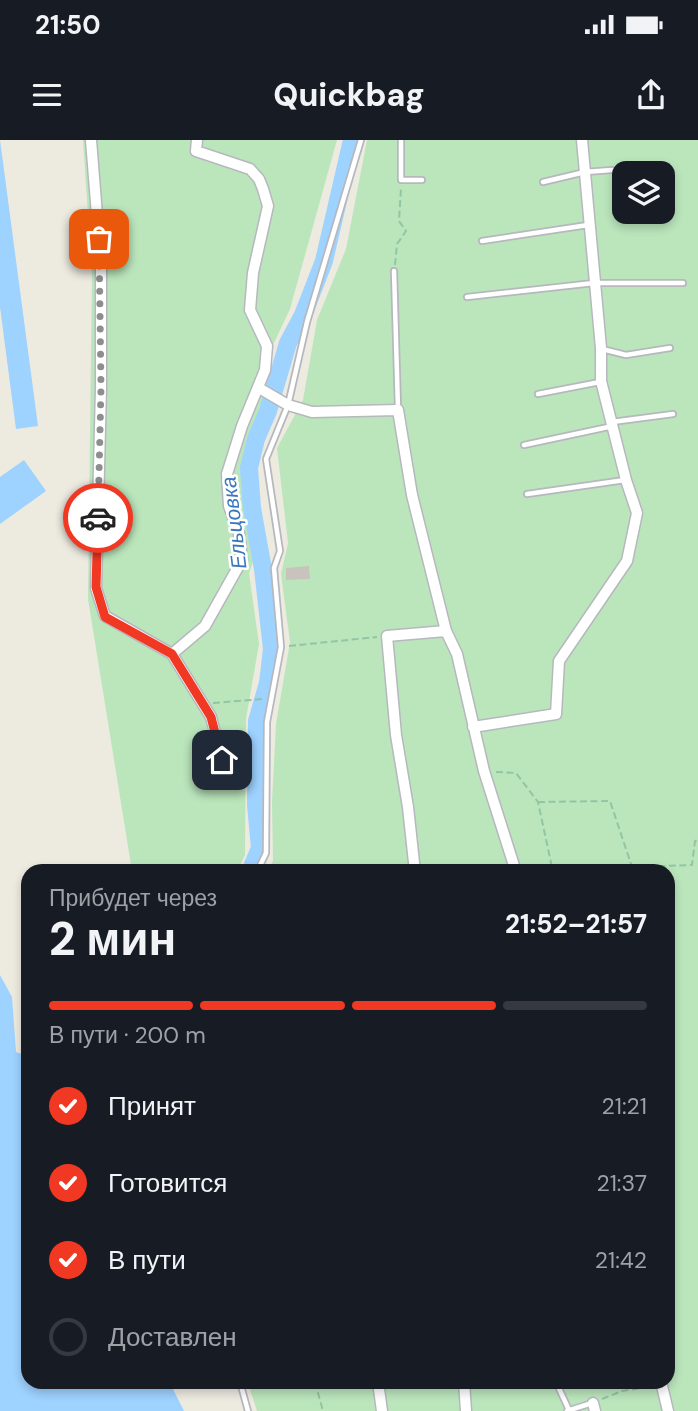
<!DOCTYPE html>
<html lang="ru">
<head>
<meta charset="utf-8">
<style>
  :root { --surface:#171b24; --page:#20242c; --text:#f1f3f6; --muted:#9ea1a6; --line:#363941; --accent:#f13822 }
  body { margin:0; font-family:"DM Sans",sans-serif; background:var(--page); color:var(--text); height:100vh; display:flex; flex-direction:column; font-size:26px; white-space:nowrap }
  * { box-sizing:border-box; margin:0 }
  p { font-size:23px; color:var(--muted) }
  .icon { flex:none; width:38px; height:38px; fill:none; stroke:currentColor; stroke-width:2; stroke-linecap:round; stroke-linejoin:round }
  .map { position:relative; flex:1; overflow:hidden }
  .drawer { position:absolute; left:21px; top:724px; width:654px; height:525px; display:flex; flex-direction:column; background:var(--surface); border-radius:21px; box-shadow:0 4px 10px #0003 }
  .drawer>* { flex:none }
  .controls { position:absolute; left:612px; top:21px; display:grid; gap:14px }
  .controls a { display:grid; place-items:center; width:63px; height:63px; border-radius:14px; background:var(--surface); box-shadow:0 4px 10px #0003; font-size:35px }
  .pin { position:absolute; display:grid; place-items:center; width:60px; height:60px; color:#fff; margin:-30px; border-radius:14px; box-shadow:0 4px 10px #0006 }
  .courier { position:absolute; display:grid; place-items:center; width:70px; height:70px; margin:-35px; border:5px solid #f13822; border-radius:50%; background:#fff; color:#222; box-shadow:0 2px 9px #0007 }
  .summary em { font-style:normal; font-weight:800 }
  .summary div { display:flex; flex-direction:column-reverse }
  .summary { display:flex; align-items:center; justify-content:space-between; height:119px; padding:0 28px }
  h1 { font-size:46px; font-weight:800; line-height:52px }
  .bar { display:grid; grid-template-columns:repeat(4,1fr); gap:10px 7px; align-content:center; height:84px; padding:0 28px }
  .bar i { height:9px; border-radius:5px; background:var(--line) }
  .bar .active { background:var(--accent) }
  .bar p { grid-column:span 4 }
  ol { padding:0 28px; list-style:none }
  li { display:flex; align-items:center; gap:21px; height:77px }
  li p { margin-inline-start:auto }
  li .icon { padding:7px; border-radius:50%; background:var(--accent); color:#fff; stroke-width:4 }
  li:last-child { color:var(--muted) }
  li i { width:38px; height:38px; border:4px solid var(--line); border-radius:50% }
  .status { display:flex; justify-content:space-between; align-items:center; height:49px; padding:0 35px; background:var(--surface); direction:ltr }
  .status svg { height:19px; fill:currentColor }
  header { display:flex; justify-content:space-between; align-items:center; height:91px; padding:0 28px; background:var(--surface); font-size:32px; font-weight:800 }
  .map>svg:first-child { display:block }
</style>
</head>
<body>
<div class="status"><b>21:50</b><svg viewBox="0 0 49 12"><path d="M0 12V9h3v3zM5 12V6h3v6zM10 12V3h3v9zM15 12V0h3v12zM26 1h20v11H26zM47 4h2v5h-2z"/></svg></div>
<header><svg class="icon" aria-label="menu" viewBox="0 0 24 24"><path d="M4 6h16M4 12h16M4 18h16"/></svg>Quickbag<svg class="icon" aria-label="share" viewBox="0 0 24 24"><path d="M12 15V3M7 8l5-5 5 5M5 13v7h14v-7"/></svg></header>
<div class="map">
<svg width="698" height="1271" viewBox="0 0 698 1271">
  <rect width="100%" height="100%" fill="#edeae0"/>
  <path fill="#bbe6bc" fill-rule="evenodd" d="M83,0h254l-47,169 -18,38v41l-10,33 -21,48 6,47 10,35 -8,22 10,71 -13,75 -1,136 -8,16h-105l-44,-272 4,-324z
    M367,0h331v1271h-441l-9,-28 420,-1v-510l-400,-1 5,-10 -1,-60 4,-77 14,-82 -9,-68 7,-31 -11,-95 26,-48 14,-80 29,-71zM625,33h38v39h-38z"/>
  <path fill="#9ed2ff" d="M0,0l38,286 -22,3 -16,-122z
    M24,320l22,31 -46,33v-47z
    M0,835l12,22 4,55 12,4v326l142,1 14,28h-184z"/>
  <g fill="none" stroke-linecap="round" stroke-linejoin="round">
    <path stroke="#9ed2ff" stroke-width="18" d="M250,732l10,-24 -4,-43 1,-84 11,-38 4,-34 -9,-80 -11,-61 -3,-40 7,-29 12,-28 20,-68 15,-28 21,-54 28,-121"/>
  </g>
  <path fill="#c8c4bd" d="M309,426l1,13 -24,1v-12z"/>
  <g fill="none" stroke-linecap="round" stroke-linejoin="round">
    <g stroke="#b6b8be" stroke-width="8">
      <path id="service" d="M401,0v40h21
        M543,42l42,-10 27,-2
        M482,101l106,-16
        M394,131l4,138
        M467,157l127,-14h89
        M602,209l24,6 44,-7
        M538,254l62,-12
        M612,282l61,-8
        M524,305l89,-19
        M527,354l98,-14
        M257,732l9,-19 1,-131 14,-75 -7,-79 6,-17 -14,-92 22,-54 19,-83 54,-182
        M240,1242l8,29
        M556,1242l13,28
        M567,1271l25,-8"/>
    </g>
    <g stroke="#b6b8be" stroke-width="13">
      <path id="minor" d="M91,0l10,125v123l-5,200 9,28 67,38 39,63 11,43
        M259,248l29,17 24,7 86,-2 14,85 34,136 11,23 27,117 32,101
        M172,514l33,-28 37,-66 -3,-27 -10,-27 -2,-32 15,-48 23,-56 2,-24 -17,-36 3,-37 15,-67 -5,-17 -4,-10 -9,-10 -54,-18 1,-11
        M473,587l83,-13 3,-53 68,-100 10,-48 -11,-33 -25,-99v-33l-19,-208
        M415,732l-7,-65 -12,-72 -9,-99 59,-5
        M378,1242l4,29
        M464,1242l2,29
        M661,1242l7,29
        M593,1263l2,8"/>
    </g>
    <path stroke="#92c5a2" stroke-width="2" stroke-dasharray="7 3.5" stroke-linecap="butt" d="M395,125l2,-21 9,-13 -7,-10 2,-33
      M289,506l88,-9
      M213,563l50,-4
      M496,632l20,1 22,29 15,70
      M538,662l72,-1 22,66 60,-2 3,-24 3,-1
      M315,1242l8,29
      M602,1259l20,-8 28,-4"/>
    <use href="#service" stroke="#fff" stroke-width="4.5"/>
    <use href="#minor" stroke="#fff" stroke-width="10"/>
  </g>
  <g fill="none" stroke-linecap="round" stroke-linejoin="round">
    <path stroke="#8d8e8e" stroke-width="7" stroke-dasharray="0 12.6" d="M98,378l3,-130 -2,-149"/>
    <path stroke="#f13822" stroke-width="9" d="M98,378l-2,69 9,30 67,37 39,63 11,43"/>
  </g>
  <g text-anchor="middle" dominant-baseline="central" stroke-width="5" stroke-linejoin="round" paint-order="stroke">
    <g font-size="21" font-style="italic" fill="#3a77be" stroke="#fff">
      <text transform="translate(234 383) rotate(-97)">Ельцовка</text>
    </g>
  </g>
</svg>
<div class="controls">
<a><svg class="icon" aria-label="layers" viewBox="0 0 24 24"><path d="M12 4l9 5-9 5-9-5zM3 14l9 5 9-5"/></svg></a>
</div>
<div class="pin" style="left:99px;top:99px;background:#ea580c"><svg class="icon" aria-label="bag" viewBox="0 0 24 24"><path d="M5 8h14l-1 12H6zM9 8a3 3 0 0 1 6 0"/></svg></div>
<div class="pin" style="left:222px;top:620px;background:#1f2937"><svg class="icon" aria-label="home" viewBox="0 0 24 24"><path d="M3 11l9-7 9 7M6 9v11h12V9"/></svg></div>
<div class="courier" style="left:98px;top:378px"><svg class="icon" aria-label="car" viewBox="0 0 24 24"><path d="M5 17H2v-5l4-1 3-4h7l3 4 3 1v5h-3M9 17h6M6 11h13"/><circle cx="7" cy="17" r="2"/><circle cx="17" cy="17" r="2"/></svg></div>
<section class="drawer">
<div class="summary"><div><h1>2 мин</h1><p>Прибудет через</p></div><em>21:52–21:57</em></div>
<div class="bar"><i class="active"></i><i class="active"></i><i class="active"></i><i></i><p>В пути · 200 m</p></div>
<ol>
<li><svg class="icon" aria-label="check" viewBox="0 0 24 24"><path d="M5 12l5 5 9-10"/></svg>Принят<p>21:21</p></li>
<li><svg class="icon" aria-label="check" viewBox="0 0 24 24"><path d="M5 12l5 5 9-10"/></svg>Готовится<p>21:37</p></li>
<li><svg class="icon" aria-label="check" viewBox="0 0 24 24"><path d="M5 12l5 5 9-10"/></svg>В пути<p>21:42</p></li>
<li><i></i>Доставлен</li>
</ol>
</section>
</div>
</body>
</html>
